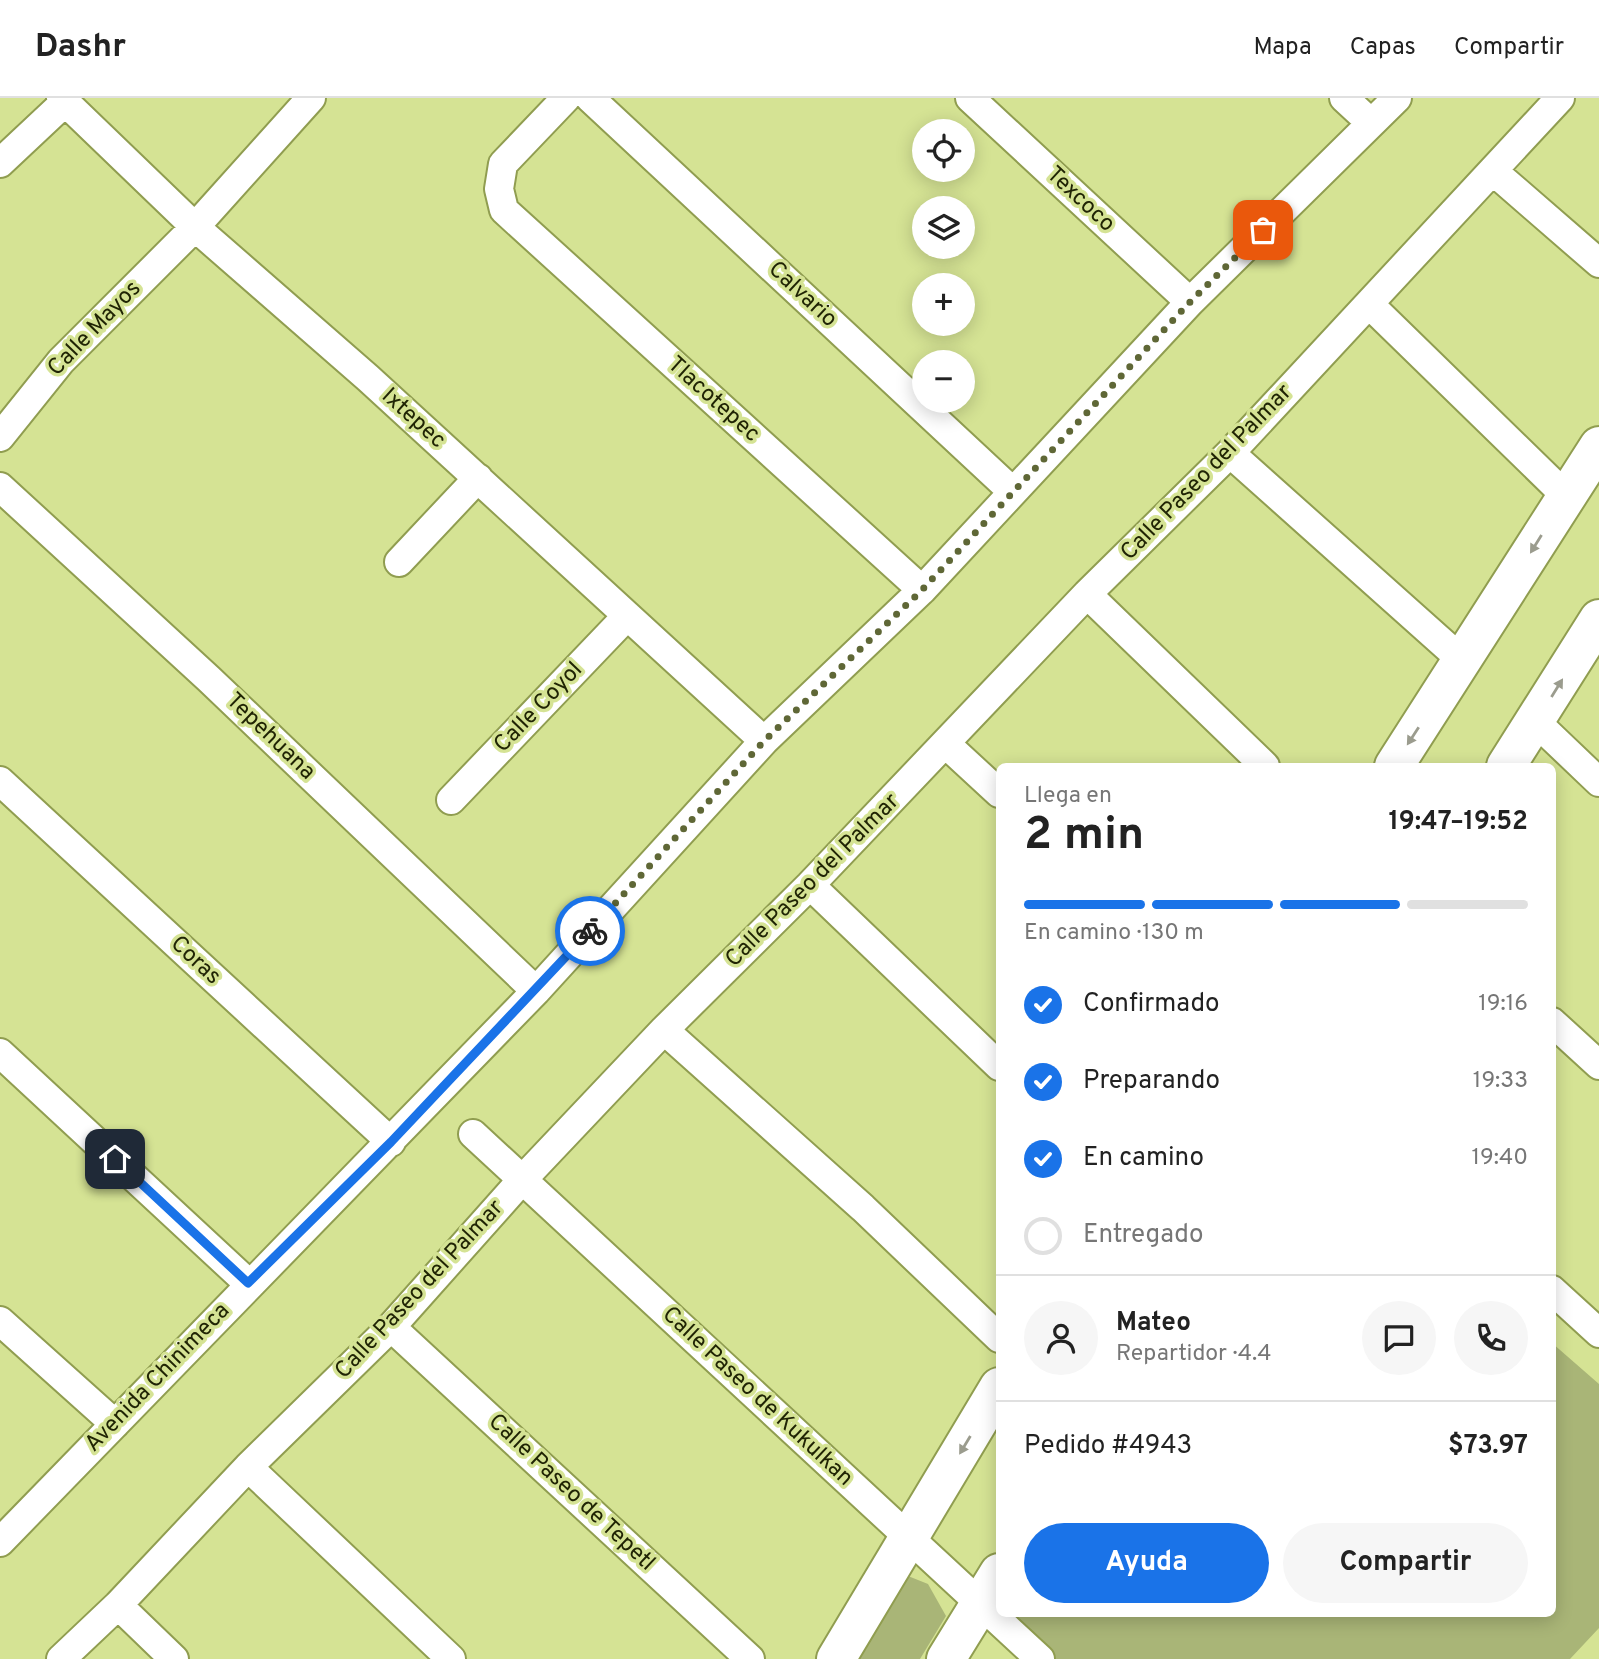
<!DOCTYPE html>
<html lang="es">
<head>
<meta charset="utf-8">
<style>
  :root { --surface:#fff; --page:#f6f6f6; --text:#222; --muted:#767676; --line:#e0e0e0; --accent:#1a73e8 }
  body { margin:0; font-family:Overpass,sans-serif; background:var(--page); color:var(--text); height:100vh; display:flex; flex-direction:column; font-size:26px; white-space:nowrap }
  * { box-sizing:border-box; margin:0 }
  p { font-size:23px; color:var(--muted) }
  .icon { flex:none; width:38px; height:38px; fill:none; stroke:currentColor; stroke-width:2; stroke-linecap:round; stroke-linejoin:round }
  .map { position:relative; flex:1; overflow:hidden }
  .sheet { position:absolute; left:996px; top:665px; width:560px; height:854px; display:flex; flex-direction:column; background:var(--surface); border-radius:10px; box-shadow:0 4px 18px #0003 }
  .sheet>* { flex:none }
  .controls { position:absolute; left:912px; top:21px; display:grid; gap:14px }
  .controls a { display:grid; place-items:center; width:63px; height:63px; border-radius:50%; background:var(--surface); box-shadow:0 4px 18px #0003; font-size:35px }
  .pin { position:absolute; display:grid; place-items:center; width:60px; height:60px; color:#fff; margin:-30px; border-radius:14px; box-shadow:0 4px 10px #0006 }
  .courier { position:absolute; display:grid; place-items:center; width:70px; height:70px; margin:-35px; border:5px solid #1a73e8; border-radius:50%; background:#fff; color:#222; box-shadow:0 2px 9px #0007 }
  .headline em { font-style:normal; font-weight:700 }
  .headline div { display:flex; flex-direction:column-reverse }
  .headline { display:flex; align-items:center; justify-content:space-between; height:119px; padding:0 28px }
  h1 { font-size:46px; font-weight:700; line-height:52px }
  .bar { display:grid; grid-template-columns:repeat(4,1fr); gap:10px 7px; align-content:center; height:84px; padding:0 28px }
  .bar i { height:9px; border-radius:5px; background:var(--line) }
  .bar .selected { background:var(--accent) }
  .bar p { grid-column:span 4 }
  .line { display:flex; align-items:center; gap:18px; padding:0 28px; border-top:2px solid var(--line) }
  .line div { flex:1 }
  .round { display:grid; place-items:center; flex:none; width:74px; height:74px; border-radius:37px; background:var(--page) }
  ol { padding:0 28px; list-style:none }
  li { display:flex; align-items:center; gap:21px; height:77px }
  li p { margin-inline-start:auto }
  li .icon { padding:7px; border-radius:50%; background:var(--accent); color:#fff; stroke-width:4 }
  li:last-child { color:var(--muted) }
  li i { width:38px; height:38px; border:4px solid var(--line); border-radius:50% }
  .action { display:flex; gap:14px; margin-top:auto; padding:14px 28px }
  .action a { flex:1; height:80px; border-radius:42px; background:var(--accent); color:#fff; font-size:28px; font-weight:700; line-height:80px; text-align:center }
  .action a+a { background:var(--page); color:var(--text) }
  header { display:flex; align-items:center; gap:42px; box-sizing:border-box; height:98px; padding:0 35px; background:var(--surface); border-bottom:2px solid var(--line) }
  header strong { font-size:33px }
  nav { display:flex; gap:38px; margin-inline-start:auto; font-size:24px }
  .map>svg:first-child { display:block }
</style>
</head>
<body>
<header>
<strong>Dashr</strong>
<nav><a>Mapa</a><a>Capas</a><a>Compartir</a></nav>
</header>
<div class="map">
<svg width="1599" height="1561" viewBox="0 0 1599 1561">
  <rect width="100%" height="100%" fill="#d5e394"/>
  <path fill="#a9b577" d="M1552,1245l47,41v244l-29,31h-520l-50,-45h552z
    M908,1478l20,8 18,32 -26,43h-63z"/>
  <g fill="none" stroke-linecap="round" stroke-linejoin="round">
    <g stroke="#909d50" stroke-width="32">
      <path id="street" d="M61,0l134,129 173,151 396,363
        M566,0l-63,66 -4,25 5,21 418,380
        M590,0l423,394
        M970,0l220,204
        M1344,0l27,25
        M0,65l65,-61
        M1493,73l106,92
        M1369,206l197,192
        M0,339l61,-76 134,-134 116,-129
        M1230,355l233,208
        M0,389l209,192 327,312
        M399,464l79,-84
        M1087,496l178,172
        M1536,624l63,60
        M947,647l52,48
        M0,683l391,361
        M451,702l176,-184
        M810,787l189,181
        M1552,924l47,43
        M664,932l199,178 136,130
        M0,955l248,230
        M473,1036l567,525
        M1552,1192l47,43
        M0,1223l115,103
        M391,1229l359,332
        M248,1369l203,192
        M0,1444l536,-551 228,-250 158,-151 268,-288 207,-204
        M118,1507l56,54
        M61,1561l57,-54 130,-138 143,-140 130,-146 143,-151 146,-145 277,-291 143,-141 330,-355"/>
    </g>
    <g stroke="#909d50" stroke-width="42">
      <path id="secondary" d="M1394,668l205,-320
        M1506,668l93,-147
        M836,1561l163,-272
        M946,1561l53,-86"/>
    </g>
    <use href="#street" stroke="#fff" stroke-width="28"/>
    <use href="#secondary" stroke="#fff" stroke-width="38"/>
  </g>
  <defs><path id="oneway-solid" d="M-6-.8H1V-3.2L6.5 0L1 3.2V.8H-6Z" transform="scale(1.75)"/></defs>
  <g fill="#9b9c8e">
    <use href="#oneway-solid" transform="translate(1536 446) rotate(122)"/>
    <use href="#oneway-solid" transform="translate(1557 590) rotate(-58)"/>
    <use href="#oneway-solid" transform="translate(1413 638) rotate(123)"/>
    <use href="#oneway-solid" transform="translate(965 1347) rotate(121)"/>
  </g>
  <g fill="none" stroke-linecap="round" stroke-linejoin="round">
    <path stroke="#5f6736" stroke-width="7" stroke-dasharray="0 12.6" d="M590,833l174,-190 158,-151 268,-288 73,-72"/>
    <path stroke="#1a73e8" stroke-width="9" d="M115,1061l133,124 143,-141 199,-211"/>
  </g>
  <g text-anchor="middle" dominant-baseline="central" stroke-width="7" stroke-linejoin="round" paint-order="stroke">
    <g font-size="23" fill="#202404" stroke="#d5e394">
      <text transform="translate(1080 102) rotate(43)">Texcoco</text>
      <text transform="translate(802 197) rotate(43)">Calvario</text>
      <text transform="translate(95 231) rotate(-46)">Calle Mayos</text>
      <text transform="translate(713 302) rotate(42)">Tlacotepec</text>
      <text transform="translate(413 321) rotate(42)">Ixtepec</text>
      <text transform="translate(1207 375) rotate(-46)">Calle Paseo del Palmar</text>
      <text transform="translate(539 610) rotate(-46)">Calle Coyol</text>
      <text transform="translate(270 639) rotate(44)">Tepehuana</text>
      <text transform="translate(813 783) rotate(-45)">Calle Paseo del Palmar</text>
      <text transform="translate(195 863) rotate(43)">Coras</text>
      <text transform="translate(420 1192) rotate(-47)">Calle Paseo del Palmar</text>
      <text transform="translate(158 1280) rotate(-46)">Avenida Chinimeca</text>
      <text transform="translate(757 1299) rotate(43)">Calle Paseo de Kukulkan</text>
      <text transform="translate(571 1395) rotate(43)">Calle Paseo de Tepetl</text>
    </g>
  </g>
</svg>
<div class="controls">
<a><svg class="icon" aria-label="locate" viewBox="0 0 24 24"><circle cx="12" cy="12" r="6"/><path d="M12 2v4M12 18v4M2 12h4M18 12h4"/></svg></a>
<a><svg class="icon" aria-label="layers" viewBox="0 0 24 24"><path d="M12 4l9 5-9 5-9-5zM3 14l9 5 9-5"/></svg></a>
<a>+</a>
<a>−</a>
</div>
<div class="pin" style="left:1263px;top:132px;background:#ea580c"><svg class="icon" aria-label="bag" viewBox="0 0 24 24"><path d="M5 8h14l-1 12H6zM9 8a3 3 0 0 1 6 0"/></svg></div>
<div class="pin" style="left:115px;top:1061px;background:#1f2937"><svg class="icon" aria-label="home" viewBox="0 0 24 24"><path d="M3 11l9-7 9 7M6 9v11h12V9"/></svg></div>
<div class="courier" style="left:590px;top:833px"><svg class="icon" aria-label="bike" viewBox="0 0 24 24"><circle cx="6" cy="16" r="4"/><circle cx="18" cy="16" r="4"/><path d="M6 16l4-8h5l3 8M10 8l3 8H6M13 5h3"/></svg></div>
<section class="sheet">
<div class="headline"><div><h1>2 min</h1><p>Llega en</p></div><em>19:47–19:52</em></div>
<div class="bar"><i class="selected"></i><i class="selected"></i><i class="selected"></i><i></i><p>En camino · 130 m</p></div>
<ol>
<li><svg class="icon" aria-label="check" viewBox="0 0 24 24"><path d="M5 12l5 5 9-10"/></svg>Confirmado<p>19:16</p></li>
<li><svg class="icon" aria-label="check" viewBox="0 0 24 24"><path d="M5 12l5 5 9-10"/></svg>Preparando<p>19:33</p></li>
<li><svg class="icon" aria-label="check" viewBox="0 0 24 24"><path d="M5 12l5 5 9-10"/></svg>En camino<p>19:40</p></li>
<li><i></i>Entregado</li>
</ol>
<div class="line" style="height:126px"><a class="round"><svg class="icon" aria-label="person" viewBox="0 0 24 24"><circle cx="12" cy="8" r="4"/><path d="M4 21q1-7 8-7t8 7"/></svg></a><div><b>Mateo</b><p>Repartidor · 4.4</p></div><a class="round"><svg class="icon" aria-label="chat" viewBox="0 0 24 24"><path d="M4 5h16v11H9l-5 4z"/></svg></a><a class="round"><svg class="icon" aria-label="phone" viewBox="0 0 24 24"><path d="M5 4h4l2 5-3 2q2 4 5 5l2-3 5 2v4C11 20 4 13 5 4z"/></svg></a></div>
<div class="line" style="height:91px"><div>Pedido #4943</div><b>$73.97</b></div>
<div class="action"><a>Ayuda</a><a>Compartir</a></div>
</section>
</div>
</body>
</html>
